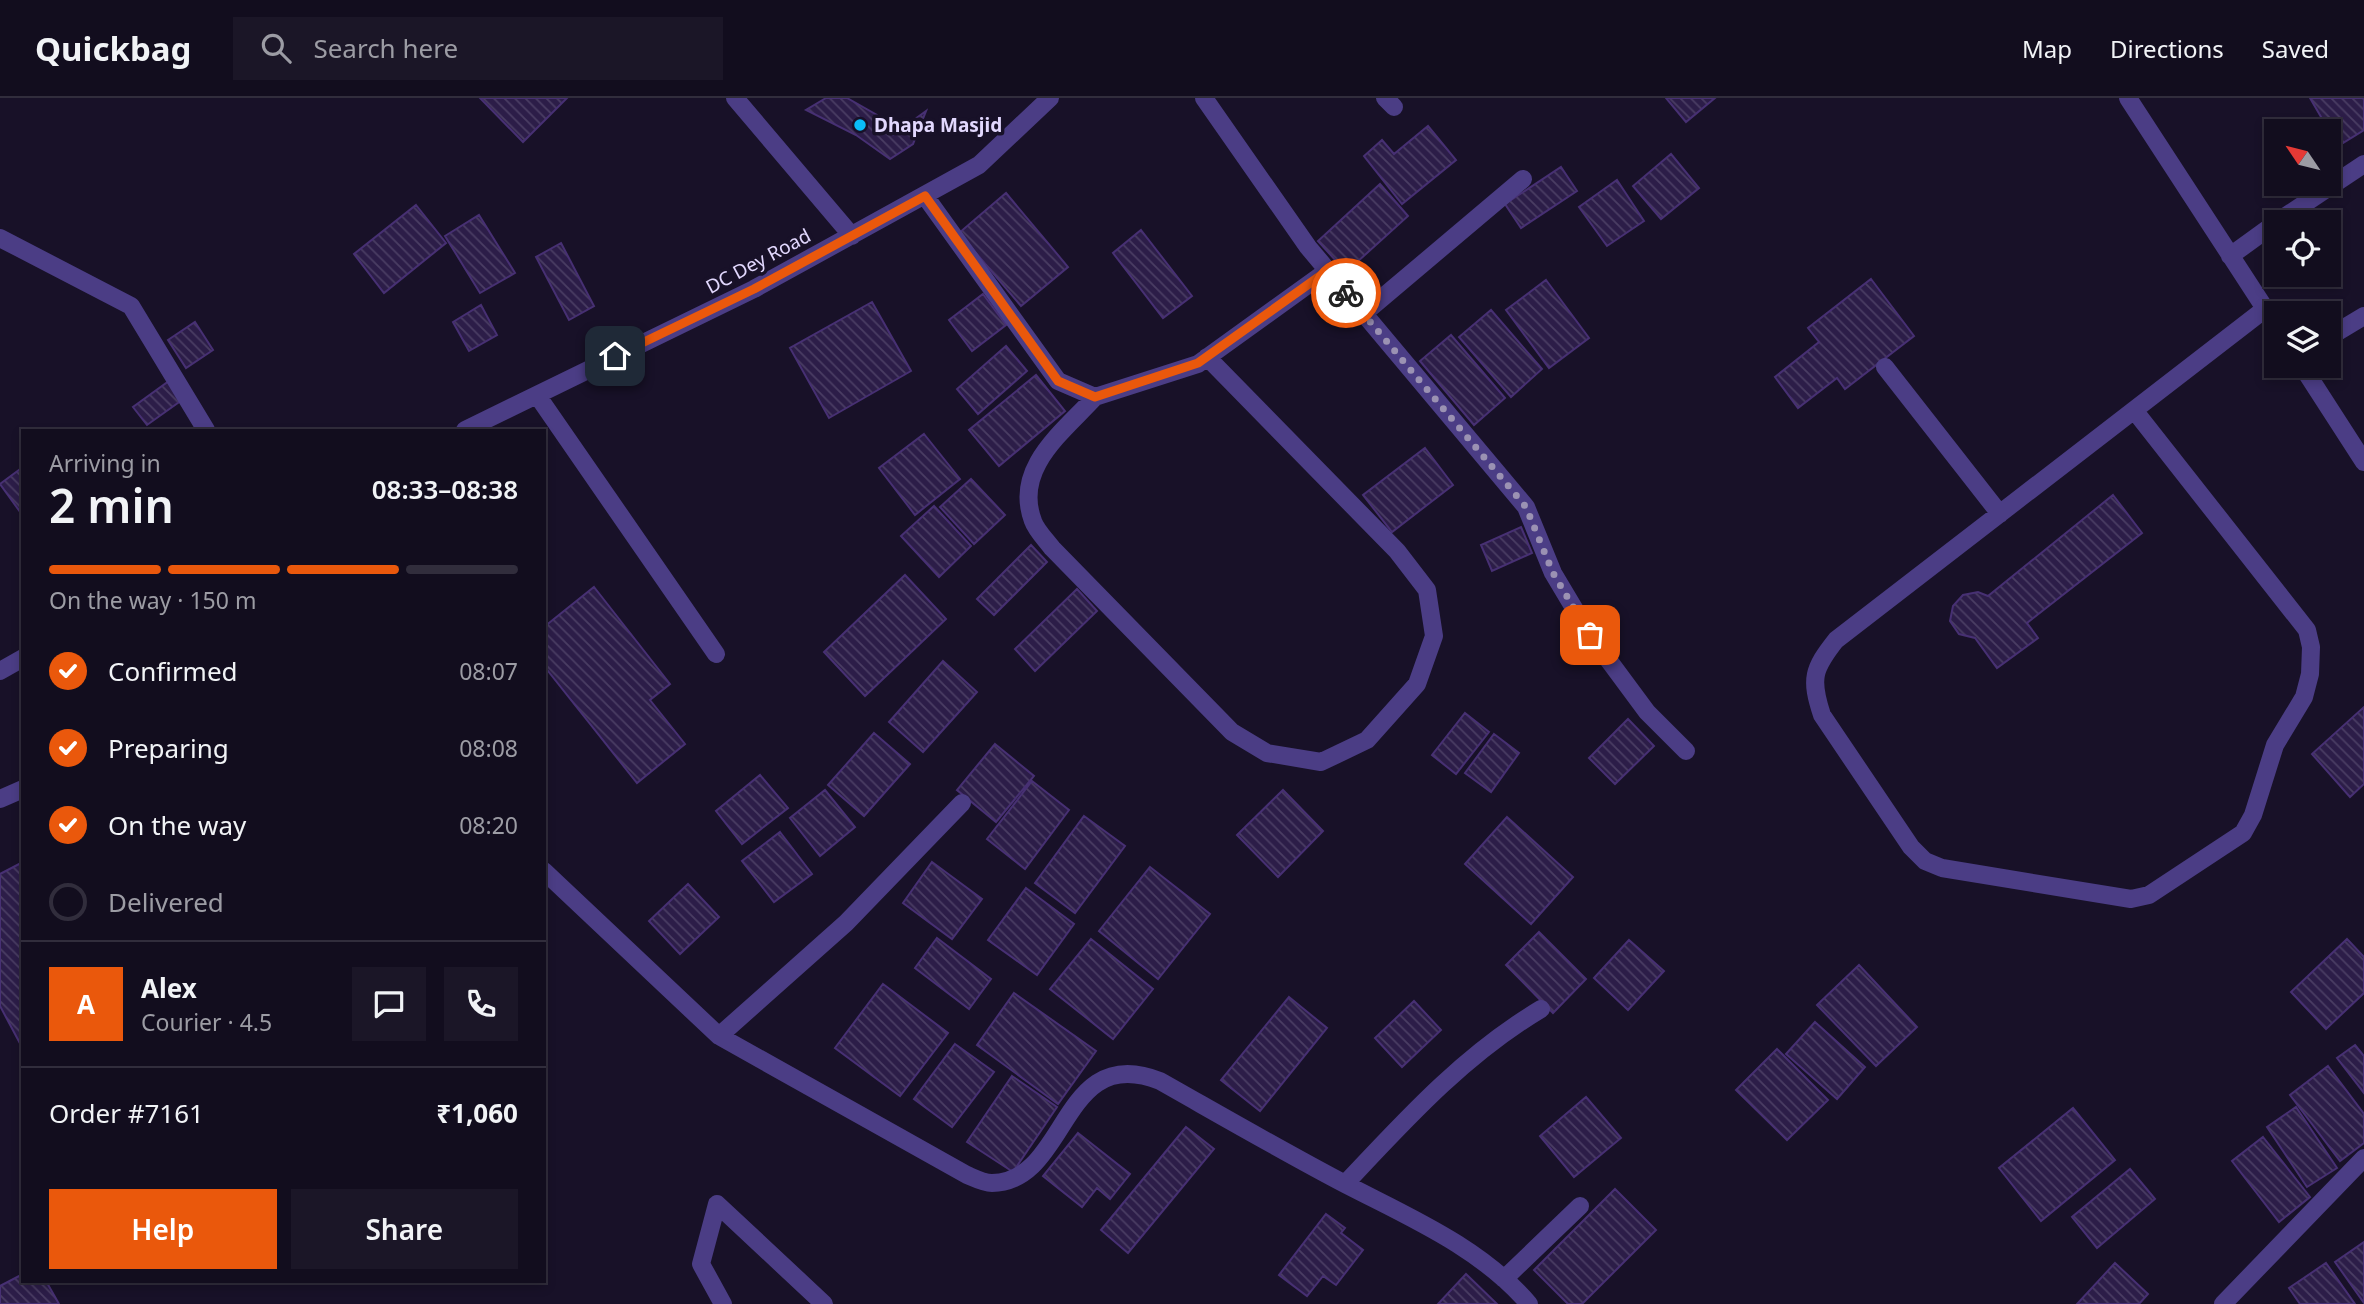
<!DOCTYPE html>
<html lang="en">
<head>
<meta charset="utf-8">
<style>
  :root { --surface:#120d1e; --page:#1b1627; --text:#f1f3f6; --muted:#9c9ca4; --line:#312d3c; --accent:#ea580c }
  body { margin:0; font-family:"Noto Sans",sans-serif; background:var(--page); color:var(--text); height:100vh; display:flex; flex-direction:column; font-size:26px; white-space:nowrap }
  * { box-sizing:border-box; margin:0 }
  p { font-size:23px; color:var(--muted) }
  .icon { flex:none; width:38px; height:38px; fill:none; stroke:currentColor; stroke-width:2; stroke-linecap:round; stroke-linejoin:round }
  .map { position:relative; flex:1; overflow:hidden }
  .panel { position:absolute; left:21px; top:331px; width:525px; height:854px; display:flex; flex-direction:column; background:var(--surface); border-radius:0px; box-shadow:0 4px 10px #0003,0 0 0 2px var(--line) }
  .panel>* { flex:none }
  .needle { width:46px; rotate:305deg }
  .fabs { position:absolute; left:2264px; top:21px; display:grid; gap:14px }
  .fabs a { display:grid; place-items:center; width:77px; height:77px; border-radius:0px; background:var(--surface); box-shadow:0 4px 10px #0003,0 0 0 2px var(--line); font-size:35px }
  .pin { position:absolute; display:grid; place-items:center; width:60px; height:60px; color:#fff; margin:-30px; border-radius:14px; box-shadow:0 4px 10px #0006 }
  .courier { position:absolute; display:grid; place-items:center; width:70px; height:70px; margin:-35px; border:5px solid #ea580c; border-radius:50%; background:#fff; color:#222; box-shadow:0 2px 9px #0007 }
  .headline em { font-style:normal; font-weight:600 }
  .headline div { display:flex; flex-direction:column-reverse }
  .headline { display:flex; align-items:center; justify-content:space-between; height:119px; padding:0 28px }
  h1 { font-size:46px; font-weight:600; line-height:52px }
  .bar { display:grid; grid-template-columns:repeat(4,1fr); gap:10px 7px; align-content:center; height:84px; padding:0 28px }
  .bar i { height:9px; border-radius:5px; background:var(--line) }
  .bar .selected { background:var(--accent) }
  .bar p { grid-column:span 4 }
  .line { display:flex; align-items:center; gap:18px; padding:0 28px; border-top:2px solid var(--line) }
  .line div { flex:1 }
  .round { display:grid; place-items:center; flex:none; width:74px; height:74px; border-radius:0px; background:var(--page) }
  ol { padding:0 28px; list-style:none }
  li { display:flex; align-items:center; gap:21px; height:77px }
  li p { margin-inline-start:auto }
  li .icon { padding:7px; border-radius:50%; background:var(--accent); color:#fff; stroke-width:4 }
  li:last-child { color:var(--muted) }
  li i { width:38px; height:38px; border:4px solid var(--line); border-radius:50% }
  .action { display:flex; gap:14px; margin-top:auto; padding:14px 28px }
  .action a { flex:1; height:80px; border-radius:0px; background:var(--accent); color:#fff; font-size:28px; font-weight:600; line-height:80px; text-align:center }
  .action a+a { background:var(--page); color:var(--text) }
  header { display:flex; align-items:center; gap:42px; box-sizing:border-box; height:98px; padding:0 35px; background:var(--surface); border-bottom:2px solid var(--line) }
  header strong { font-size:33px }
  nav { display:flex; gap:38px; margin-inline-start:auto; font-size:24px }
  .search { width:490px; height:63px; background:var(--page); display:flex; align-items:center; gap:18px; box-sizing:border-box; padding:0 24px; border-radius:0px; color:var(--muted); font-size:26px }
  .map>svg:first-child { display:block }
</style>
</head>
<body>
<header>
<strong>Quickbag</strong>
<div class="search"><svg class="icon" aria-label="search" viewBox="0 0 24 24"><circle cx="10" cy="10" r="6"/><path d="M15 15l6 6"/></svg>Search here</div>
<nav><a>Map</a><a>Directions</a><a>Saved</a></nav>
</header>
<div class="map">
<svg width="2364" height="1206" viewBox="0 0 2364 1206">
  <defs>
    <pattern id="building-back-hatch" width="6" height="6" patternUnits="userSpaceOnUse" patternTransform="scale(1.75)"><rect width="6" height="6" fill="#2c1d48"/><path d="M-1 5l2 2M0 0l6 6M5-1l2 2" fill="none" stroke="#4a3d63"/></pattern>
  </defs>
  <rect width="100%" height="100%" fill="#181128"/>
  <path fill="url(#building-back-hatch)" stroke="#473073" stroke-width="2" d="M480,0h87l-44,44z
    M826,0h21l30,17 16,20 33,-24 -13,33 -23,15 -34,-24 -50,-25z
    M1666,0h49l-29,24z
    M2310,0h54v32l-26,16z
    M1428,28l28,34 -54,44 -38,-48 18,-16 12,14z
    M1671,56l28,34 -38,31 -28,-33z
    M1561,69l16,24 -56,37 -16,-24z
    M1617,82l27,41 -37,25 -28,-39z
    M1380,86l28,32 -62,56 -28,-31z
    M1006,95l62,74 -47,39 -62,-73z
    M416,107l30,38 -62,50 -30,-39z
    M479,117l36,58 -35,20 -35,-57z
    M1141,132l51,66 -29,22 -50,-65z
    M561,145l33,63 -25,14 -33,-63z
    M1871,181l43,57 -69,53 -8,-11 -39,30 -23,-31 44,-35 -11,-14z
    M1546,182l43,58 -40,30 -43,-58z
    M983,196l23,31 -34,26 -23,-31z
    M872,204l39,69 -82,47 -39,-70z
    M481,207l16,30 -28,16 -16,-29z
    M1491,212l51,59 -31,28 -52,-60z
    M195,224l18,28 -27,18 -18,-28z
    M1451,237l54,63 -31,27 -54,-64z
    M1006,248l21,25 -49,43 -21,-25z
    M1036,277l29,36 -66,55 -30,-36z
    M169,283l13,19 -35,25 -14,-18z
    M924,336l36,45 -45,36 -36,-47z
    M1425,350l28,37 -61,47 -29,-37z
    M23,369v49l-23,-32z
    M971,381l34,36 -31,29 -34,-37z
    M2113,397l29,38 -115,90 11,15 -41,30 -22,-30 -16,-4 -9,-13 3,-15 10,-11 15,-3 10,4z
    M934,408l37,40 -32,31 -38,-41z
    M1521,429l11,26 -40,18 -11,-26z
    M1031,447l16,17 -53,53 -17,-16z
    M905,477l41,44 -81,77 -41,-44z
    M594,489l76,97 -20,16 35,44 -48,39 -93,-117v-39z
    M1077,491l20,22 -62,60 -20,-22z
    M943,563l34,31 -54,60 -34,-30z
    M2364,609v77l-14,13 -38,-43z
    M1465,615l24,19 -33,42 -24,-19z
    M1628,621l26,27 -39,38 -26,-26z
    M874,635l36,31 -46,52 -36,-31z
    M1494,636l25,19 -28,39 -26,-19z
    M995,646l39,32 -38,46 -39,-32z
    M760,677l28,33 -46,36 -26,-33z
    M1032,683l37,29 -44,59 -38,-30z
    M825,692l30,37 -35,29 -30,-38z
    M1283,692l40,41 -45,46 -41,-42z
    M1084,718l41,30 -50,67 -40,-30z
    M1507,719l66,60 -42,47 -66,-60z
    M780,734l32,42 -38,28 -32,-41z
    M23,764v187l-23,-43v-132z
    M932,764l50,37 -30,40 -49,-36z
    M1150,769l60,47 -52,65 -59,-48z
    M688,786l31,33 -39,37 -31,-33z
    M1026,790l48,36 -37,51 -49,-35z
    M1539,834l47,47 -33,34 -47,-48z
    M937,840l54,41 -22,30 -54,-41z
    M1091,841l62,50 -40,50 -63,-50z
    M2347,841l17,18v36l-38,36 -35,-37z
    M1629,842l35,31 -36,39 -34,-32z
    M1859,867l58,62 -41,39 -59,-61z
    M883,886l65,49 -48,63 -65,-48z
    M1014,895l82,58 -38,53 -81,-59z
    M1289,899l38,31 -67,83 -39,-31z
    M1414,903l27,29 -39,37 -27,-29z
    M1815,924l50,45 -28,32 -51,-45z
    M955,946l39,28 -42,55 -38,-28z
    M2355,947l9,11v37l-27,-35z
    M1777,951l51,51 -41,40 -51,-50z
    M2328,968l36,48v29l-24,18 -50,-66z
    M1012,978l45,31 -44,65 -46,-30z
    M1586,999l35,41 -47,39 -34,-41z
    M2296,1009l41,61 -30,19 -40,-60z
    M2073,1010l42,52 -74,61 -42,-53z
    M1186,1029l28,22 -86,104 -27,-23z
    M1078,1035l52,41 -20,25 -13,-11 -15,19 -39,-31z
    M2263,1039l47,60 -31,25 -47,-61z
    M2130,1071l25,30 -58,49 -25,-31z
    M1615,1091l41,41 -74,74h-14l-34,-34z
    M1326,1116l19,14 -4,5 22,17 -27,35 -13,-9 -16,20 -28,-21z
    M2364,1144v61l-29,-41z
    M2115,1165l33,31 -9,10h-62z
    M2326,1165l29,41h-55l-11,-16z
    M23,1176v7h23l13,23h-59v-18z
    M1466,1176l31,30h-59z"/>
  <g fill="none" stroke-linecap="round" stroke-linejoin="round">
    <path stroke="#4b3d85" stroke-width="18" d="M735,0l117,138
      M1204,0l104,149 218,260 27,66 37,62 57,77 39,39
      M1385,0l9,9
      M2128,0l149,229
      M925,98l133,185 37,16 103,-33 129,-93
      M2277,124l87,-58
      M0,140l131,68 75,124
      M2230,158l47,-34
      M1363,216l160,-135
      M2329,239l35,-21
      M2302,268l62,96
      M1885,269l115,147
      M537,297l179,259
      M1095,299c-32,35 -82,71 -62,124 3,9 13,19 19,27l180,184 35,21 54,9 46,-22 50,-56 17,-48 -7,-46 -30,-39 -190,-194
      M2134,312l173,220 4,17 -1,27 -6,23 -29,48 -22,70 -10,18 -94,62 -18,4 -189,-31 -17,-7 -14,-14 -89,-132c-12,-36 -9,-46 14,-75l429,-331
      M465,332l289,-141 225,-124 71,-67
      M0,573l23,-13
      M0,701l23,-10
      M544,773l175,165 248,139c7,3 17,8 25,8 77,-1 68,-142 168,-102 62,35 124,71 187,104 64,33 134,63 182,119
      M719,938l127,-113 116,-120
      M1345,1086c61,-65 119,-129 196,-175
      M1504,1181l76,-73
      M723,1206l-22,-40 16,-60 107,100
      M2223,1206l141,-146"/>
  </g>
  <g fill="none" stroke-linecap="round" stroke-linejoin="round">
    <path stroke="#9b92b3" stroke-width="7" stroke-dasharray="0 12.6" d="M1346,195l180,214 27,66 37,62"/>
    <path stroke="#ea580c" stroke-width="9" d="M615,258l139,-67 171,-93 133,185 37,16 103,-34 129,-92 19,22"/>
  </g>
  <circle fill="#0abdf8" stroke="#181128" stroke-width="2.5" cx="860" cy="27" r="7"/>
  <g text-anchor="middle" dominant-baseline="central" stroke-width="7" stroke-linejoin="round" paint-order="stroke">
    <g font-size="19" font-weight="bold" fill="#e2d8fe" stroke="#181128" text-anchor="start">
      <text x="874" y="27">Dhapa Masjid</text>
    </g>
    <g font-size="19" fill="#e2d8fe" stroke="#181128">
      <text transform="translate(758 163) rotate(-28)">DC Dey Road</text>
    </g>
  </g>
</svg>
<div class="fabs">
<a><svg class="needle" viewBox="-14 -14 28 28"><path d="M0-13l5 13h-10z" fill="#e53935"/><path d="M0 13l5-13h-10z" fill="#9c9ca4"/></svg></a>
<a><svg class="icon" aria-label="locate" viewBox="0 0 24 24"><circle cx="12" cy="12" r="6"/><path d="M12 2v4M12 18v4M2 12h4M18 12h4"/></svg></a>
<a><svg class="icon" aria-label="layers" viewBox="0 0 24 24"><path d="M12 4l9 5-9 5-9-5zM3 14l9 5 9-5"/></svg></a>
</div>
<div class="pin" style="left:1590px;top:537px;background:#ea580c"><svg class="icon" aria-label="bag" viewBox="0 0 24 24"><path d="M5 8h14l-1 12H6zM9 8a3 3 0 0 1 6 0"/></svg></div>
<div class="pin" style="left:615px;top:258px;background:#1f2937"><svg class="icon" aria-label="home" viewBox="0 0 24 24"><path d="M3 11l9-7 9 7M6 9v11h12V9"/></svg></div>
<div class="courier" style="left:1346px;top:195px"><svg class="icon" aria-label="bike" viewBox="0 0 24 24"><circle cx="6" cy="16" r="4"/><circle cx="18" cy="16" r="4"/><path d="M6 16l4-8h5l3 8M10 8l3 8H6M13 5h3"/></svg></div>
<section class="panel">
<div class="headline"><div><h1>2 min</h1><p>Arriving in</p></div><em>08:33–08:38</em></div>
<div class="bar"><i class="selected"></i><i class="selected"></i><i class="selected"></i><i></i><p>On the way · 150 m</p></div>
<ol>
<li><svg class="icon" aria-label="check" viewBox="0 0 24 24"><path d="M5 12l5 5 9-10"/></svg>Confirmed<p>08:07</p></li>
<li><svg class="icon" aria-label="check" viewBox="0 0 24 24"><path d="M5 12l5 5 9-10"/></svg>Preparing<p>08:08</p></li>
<li><svg class="icon" aria-label="check" viewBox="0 0 24 24"><path d="M5 12l5 5 9-10"/></svg>On the way<p>08:20</p></li>
<li><i></i>Delivered</li>
</ol>
<div class="line" style="height:126px"><b class="round" style="background:var(--accent);color:#fff">A</b><div><b>Alex</b><p>Courier · 4.5</p></div><a class="round"><svg class="icon" aria-label="chat" viewBox="0 0 24 24"><path d="M4 5h16v11H9l-5 4z"/></svg></a><a class="round"><svg class="icon" aria-label="phone" viewBox="0 0 24 24"><path d="M5 4h4l2 5-3 2q2 4 5 5l2-3 5 2v4C11 20 4 13 5 4z"/></svg></a></div>
<div class="line" style="height:91px"><div>Order #7161</div><b>₹1,060</b></div>
<div class="action"><a>Help</a><a>Share</a></div>
</section>
</div>
</body>
</html>
